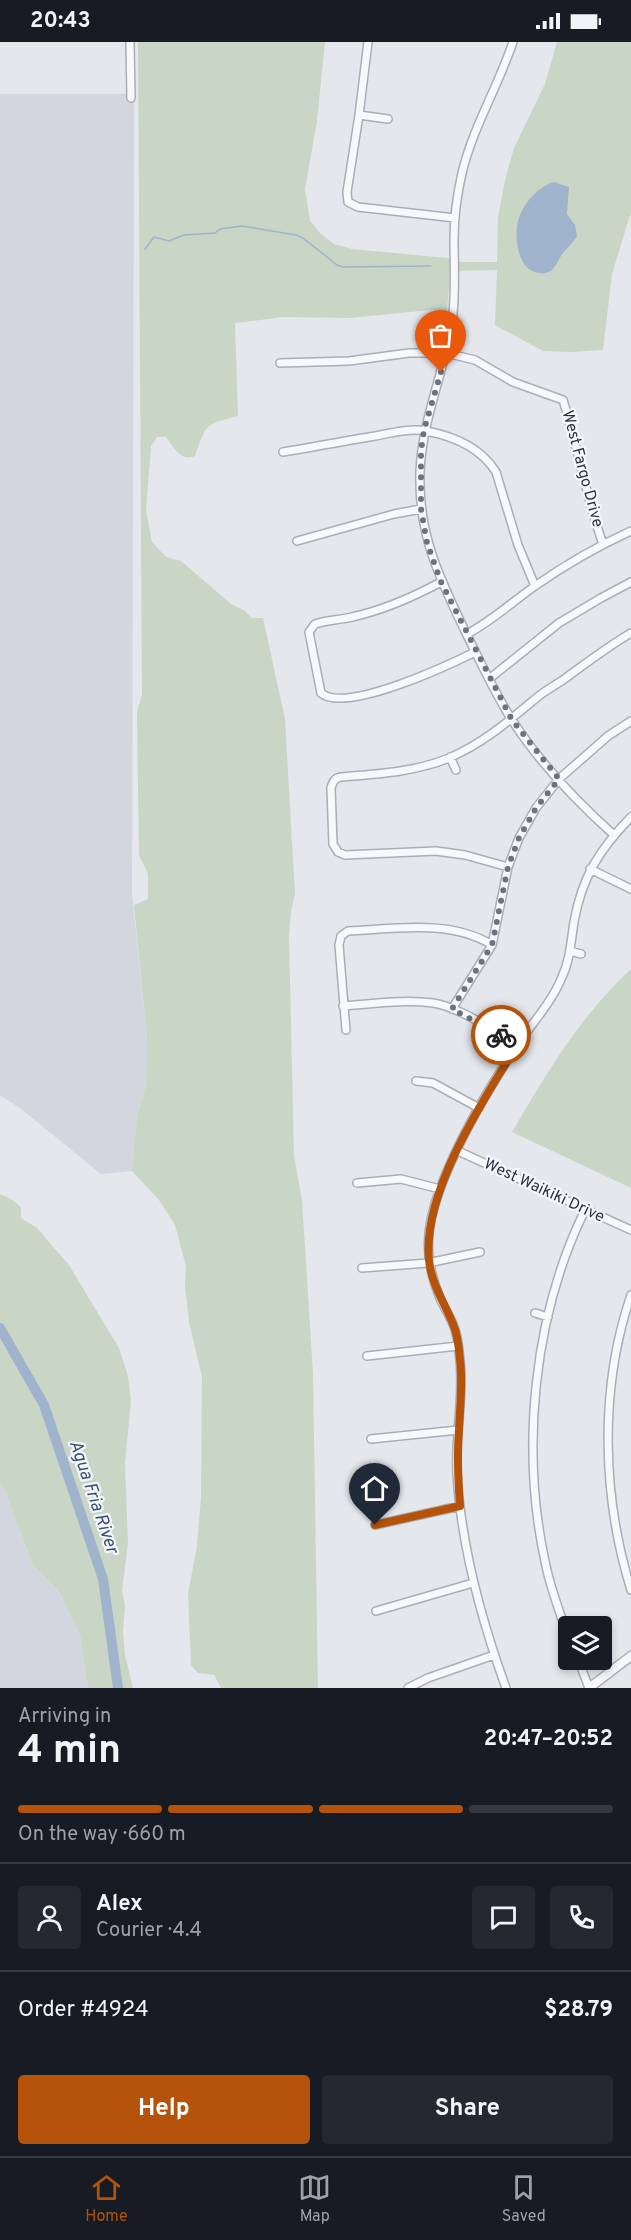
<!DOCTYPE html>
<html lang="en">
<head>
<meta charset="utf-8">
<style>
  :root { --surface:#171b24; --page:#242831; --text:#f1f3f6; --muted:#9ea1a6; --line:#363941; --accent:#b45309 }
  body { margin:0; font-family:Overpass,sans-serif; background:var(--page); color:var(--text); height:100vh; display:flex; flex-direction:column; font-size:22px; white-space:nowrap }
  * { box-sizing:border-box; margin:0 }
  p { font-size:20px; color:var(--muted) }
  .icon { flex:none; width:33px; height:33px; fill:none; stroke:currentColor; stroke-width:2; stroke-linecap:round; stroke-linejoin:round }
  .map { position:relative; height:1646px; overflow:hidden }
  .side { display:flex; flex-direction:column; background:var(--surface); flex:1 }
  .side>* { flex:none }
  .fabs { position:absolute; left:558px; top:1574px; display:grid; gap:12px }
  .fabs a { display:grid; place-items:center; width:54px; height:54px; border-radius:6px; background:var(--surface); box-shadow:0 3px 9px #0003; font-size:30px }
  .pin { position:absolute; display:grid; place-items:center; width:51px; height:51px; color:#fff; margin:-62px -26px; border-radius:50% 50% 50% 0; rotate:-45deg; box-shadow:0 0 6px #0007 }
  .pin .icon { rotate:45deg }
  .courier { position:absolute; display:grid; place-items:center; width:60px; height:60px; margin:-30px; border:4px solid #b45309; border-radius:50%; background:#fff; color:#222; box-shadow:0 2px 8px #0007 }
  .summary em { font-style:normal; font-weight:700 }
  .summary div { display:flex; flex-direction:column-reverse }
  .summary { display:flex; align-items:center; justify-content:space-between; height:102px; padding:0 18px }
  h1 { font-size:39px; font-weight:700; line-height:45px }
  .bar { display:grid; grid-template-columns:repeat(4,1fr); gap:9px 6px; align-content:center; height:72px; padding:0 18px }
  .bar i { height:8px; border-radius:4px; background:var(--line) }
  .bar .on { background:var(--accent) }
  .bar p { grid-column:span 4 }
  .line { display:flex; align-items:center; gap:15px; padding:0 18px; border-top:2px solid var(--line) }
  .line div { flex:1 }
  .round { display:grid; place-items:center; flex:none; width:63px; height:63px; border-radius:6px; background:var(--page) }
  .primary-button { display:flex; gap:12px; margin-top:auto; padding:12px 18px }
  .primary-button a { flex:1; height:69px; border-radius:6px; background:var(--accent); color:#fff; font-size:24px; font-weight:700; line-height:69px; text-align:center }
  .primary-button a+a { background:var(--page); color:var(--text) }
  .status { display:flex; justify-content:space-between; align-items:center; height:42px; padding:0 30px; background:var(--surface); direction:ltr }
  .status svg { height:16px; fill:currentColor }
  .dock { display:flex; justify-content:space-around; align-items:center; height:84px; border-top:2px solid var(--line); background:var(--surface); font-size:16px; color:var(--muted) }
  .dock a { display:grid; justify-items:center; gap:3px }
  .dock .on { color:var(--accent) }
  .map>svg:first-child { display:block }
</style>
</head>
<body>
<div class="status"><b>20:43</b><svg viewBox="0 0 49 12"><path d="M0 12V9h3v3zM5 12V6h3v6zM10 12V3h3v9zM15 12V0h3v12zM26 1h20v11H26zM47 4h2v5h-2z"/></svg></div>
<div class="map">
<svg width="631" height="1646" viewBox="0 0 631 1646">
  <rect width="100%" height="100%" fill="#e4e7ec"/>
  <path fill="#d2d6de" d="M0,52h134l-2,799 15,145v43l-10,35 -5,55 -31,3 -81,-66 -20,-13z
    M0,1443l4,4 29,76 25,25 22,45 8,53h-88z"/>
  <path fill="#c9d6c5" d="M138,0h187l-8,79 -12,68 5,32 11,13 13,10 18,5 95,9 13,4h37l1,-45 7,-37 9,-32 31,-64 12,-42h74v170l-19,62 -9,76 -30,2 -30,-1 -48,-26 2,-55 -47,1 -3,41 -16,-2 -82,8 -65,-1 -49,6 3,93c-33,8 -32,8 -43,40 -14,6 -21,-8 -29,-19h-9l-6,9 -5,64 6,32 14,15 15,4 50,43 14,7 7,7h11l22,101 10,175 -4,17 -2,24 5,221 8,44 11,173 5,315h-97l-7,-13 -16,-2 -7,-8 -3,-71 9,-48 4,-49 1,-120 -13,-55 -4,-36 1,-20 -11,-41 -16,-25 -27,-29 5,-55 10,-35v-43l-13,-133 14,-6v-25l-9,-19 -2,-144 5,-16z
    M631,927v219l-119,-56c34,-58 68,-116 119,-163z
    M0,1152l11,5 10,8v11l16,10 32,37 50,83 9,28 3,26 -6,61 3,80 -6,47 3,16 -2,25 2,24 8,33h-45l-8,-53 -22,-45 -25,-25 -29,-76 -4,-4z"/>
  <path fill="#9fb4cc" d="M554,140l15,5 -2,27 8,11 2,11c-4,7 -10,12 -15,18 -3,5 -6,12 -10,16 -4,3 -9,4 -13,3 -20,-2 -24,-31 -22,-46 2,-19 19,-40 37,-45z"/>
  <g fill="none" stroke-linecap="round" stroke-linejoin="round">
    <path stroke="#9fb4cc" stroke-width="1.5" d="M145,207l9,-12 15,4 15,-6 31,-2 5,-4 22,-3 54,9 7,3 34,27 6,2 88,-1"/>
    <path stroke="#9fb4cc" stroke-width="10" d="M0,1286l44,77 59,174 15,109"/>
    <g stroke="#a9aeb7" stroke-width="10">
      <path id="minor" d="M130,0l1,56
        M368,0l-9,73 -12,77 1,10 10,5 97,11
        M513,0c-15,45 -40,85 -51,131 -5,22 -8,45 -8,67 0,27 2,55 -2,82 -8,51 -30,98 -32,150 -2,62 19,105 45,159 15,30 29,61 47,89 27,42 64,81 102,115
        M359,73l29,4
        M280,321l69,-2 60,-8h37l29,7 38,22 50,18c15,48 23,97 40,144
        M283,410c31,-5 61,-11 92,-16 16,-3 35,-8 51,-5 27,5 55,17 70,41l22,73 17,41
        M297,499l97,-27 27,-5
        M441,540c-28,15 -57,28 -89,35 -12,3 -25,3 -37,7l-6,8 12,61c24,21 128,-28 154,-41
        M467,592c25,-13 45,-32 68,-48 30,-21 63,-40 96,-55
        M489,637l70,-56 42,-25 30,-16
        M450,715l6,13
        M508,825l-43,-12 -29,-4 -91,4 -7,-3 -5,-8 -2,-56c2,-7 4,-10 10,-11 37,-3 74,-5 108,-19 35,-15 62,-39 91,-63 7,-5 15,-10 23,-15 22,-16 44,-33 68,-47
        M590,827l41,20
        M570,909l11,3
        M343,964c29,-2 61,-7 90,-3 27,4 60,28 85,41
        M452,967l40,-64 16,-78 11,-29 17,-30 23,-29 49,-43 23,-15
        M346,988l-7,-85 2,-9 7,-5c47,-2 102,-12 144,14
        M416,1039l17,2 46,25
        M458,1109l173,79
        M357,1141l44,-4 39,10
        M362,1226l66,-5 52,-11
        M631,1253c-32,94 -29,201 0,295
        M535,1271l13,4
        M367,1314l91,-10
        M371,1397l87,-9
        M375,1483l85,-19
        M376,1569l97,-28
        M568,1594c-8,-23 -17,-46 -22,-70 -26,-115 -13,-250 39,-356
        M578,1617l11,29
        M408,1646l20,-10 66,-23
        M506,1646c-25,-69 -45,-141 -49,-215 -2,-37 7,-75 3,-113 -1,-12 -2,-25 -7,-36 -4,-9 -9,-17 -13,-26 -16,-39 -15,-69 0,-109 19,-51 48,-100 78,-145 15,-22 34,-42 44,-67 8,-17 9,-36 12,-55 8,-45 25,-72 57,-105"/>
    </g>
    <g stroke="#a9aeb7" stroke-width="11">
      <path id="tertiary" d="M589,1646l42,-32"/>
    </g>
    <use href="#minor" stroke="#f7f8fa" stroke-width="7"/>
    <use href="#tertiary" stroke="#f7f8fa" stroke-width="8"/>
  </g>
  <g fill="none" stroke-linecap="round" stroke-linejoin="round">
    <path stroke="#6c737f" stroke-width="6" stroke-dasharray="0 10.8" d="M441,330l-17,58 -3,21v58l6,34 14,39 71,138 47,59 -23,29 -17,30 -11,29 -16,78 -40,64 49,26"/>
    <path stroke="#b45309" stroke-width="8" d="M375,1483l85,-19c-2,-26 -3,-51 -1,-77 1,-23 4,-47 1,-69 -1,-12 -2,-25 -7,-36 -8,-20 -22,-41 -24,-64 -7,-67 54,-160 89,-216l-17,-9"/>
  </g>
  <g text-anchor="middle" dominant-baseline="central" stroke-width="4.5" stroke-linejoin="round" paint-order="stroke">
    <g font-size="16" fill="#2b3445" stroke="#f4f6f9">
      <text transform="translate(582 427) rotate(75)">West Fargo Drive</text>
      <text transform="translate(544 1149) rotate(25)">West Waikiki Drive</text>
    </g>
    <g font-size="18" font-style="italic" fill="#34527a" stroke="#f4f6f9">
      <text transform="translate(93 1455) rotate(71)">Agua Fria River</text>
    </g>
  </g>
</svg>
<div class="fabs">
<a><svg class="icon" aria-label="layers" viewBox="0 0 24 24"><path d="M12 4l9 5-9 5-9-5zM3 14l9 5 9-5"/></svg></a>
</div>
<div class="pin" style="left:441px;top:330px;background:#ea580c"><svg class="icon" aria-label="bag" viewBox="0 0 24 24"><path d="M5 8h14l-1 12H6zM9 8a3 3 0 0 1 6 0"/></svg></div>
<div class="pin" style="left:375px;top:1483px;background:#1f2937"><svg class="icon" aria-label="home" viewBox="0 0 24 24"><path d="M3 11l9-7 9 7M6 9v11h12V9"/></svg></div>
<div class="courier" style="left:501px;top:993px"><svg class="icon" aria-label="bike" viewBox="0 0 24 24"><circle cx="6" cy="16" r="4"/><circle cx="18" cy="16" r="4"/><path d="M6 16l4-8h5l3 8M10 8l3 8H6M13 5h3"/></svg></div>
</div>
<section class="side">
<div class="summary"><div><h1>4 min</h1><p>Arriving in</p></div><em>20:47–20:52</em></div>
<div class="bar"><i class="on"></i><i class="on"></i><i class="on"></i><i></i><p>On the way · 660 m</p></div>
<div class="line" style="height:108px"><a class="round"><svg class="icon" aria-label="person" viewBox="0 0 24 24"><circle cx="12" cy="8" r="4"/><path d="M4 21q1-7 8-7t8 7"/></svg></a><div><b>Alex</b><p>Courier · 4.4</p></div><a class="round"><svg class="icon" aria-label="chat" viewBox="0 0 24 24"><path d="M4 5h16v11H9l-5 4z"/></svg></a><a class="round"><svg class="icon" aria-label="phone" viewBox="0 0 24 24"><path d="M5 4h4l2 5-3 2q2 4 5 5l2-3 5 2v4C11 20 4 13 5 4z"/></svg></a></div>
<div class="line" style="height:78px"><div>Order #4924</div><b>$28.79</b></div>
<div class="primary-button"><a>Help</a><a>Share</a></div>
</section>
<nav class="dock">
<a class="on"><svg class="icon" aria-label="home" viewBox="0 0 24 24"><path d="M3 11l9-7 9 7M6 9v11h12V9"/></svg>Home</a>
<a><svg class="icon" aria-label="map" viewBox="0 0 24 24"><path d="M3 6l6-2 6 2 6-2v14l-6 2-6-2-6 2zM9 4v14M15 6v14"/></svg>Map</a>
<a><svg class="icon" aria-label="saved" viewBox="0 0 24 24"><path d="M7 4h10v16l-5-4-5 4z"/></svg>Saved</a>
</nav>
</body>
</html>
